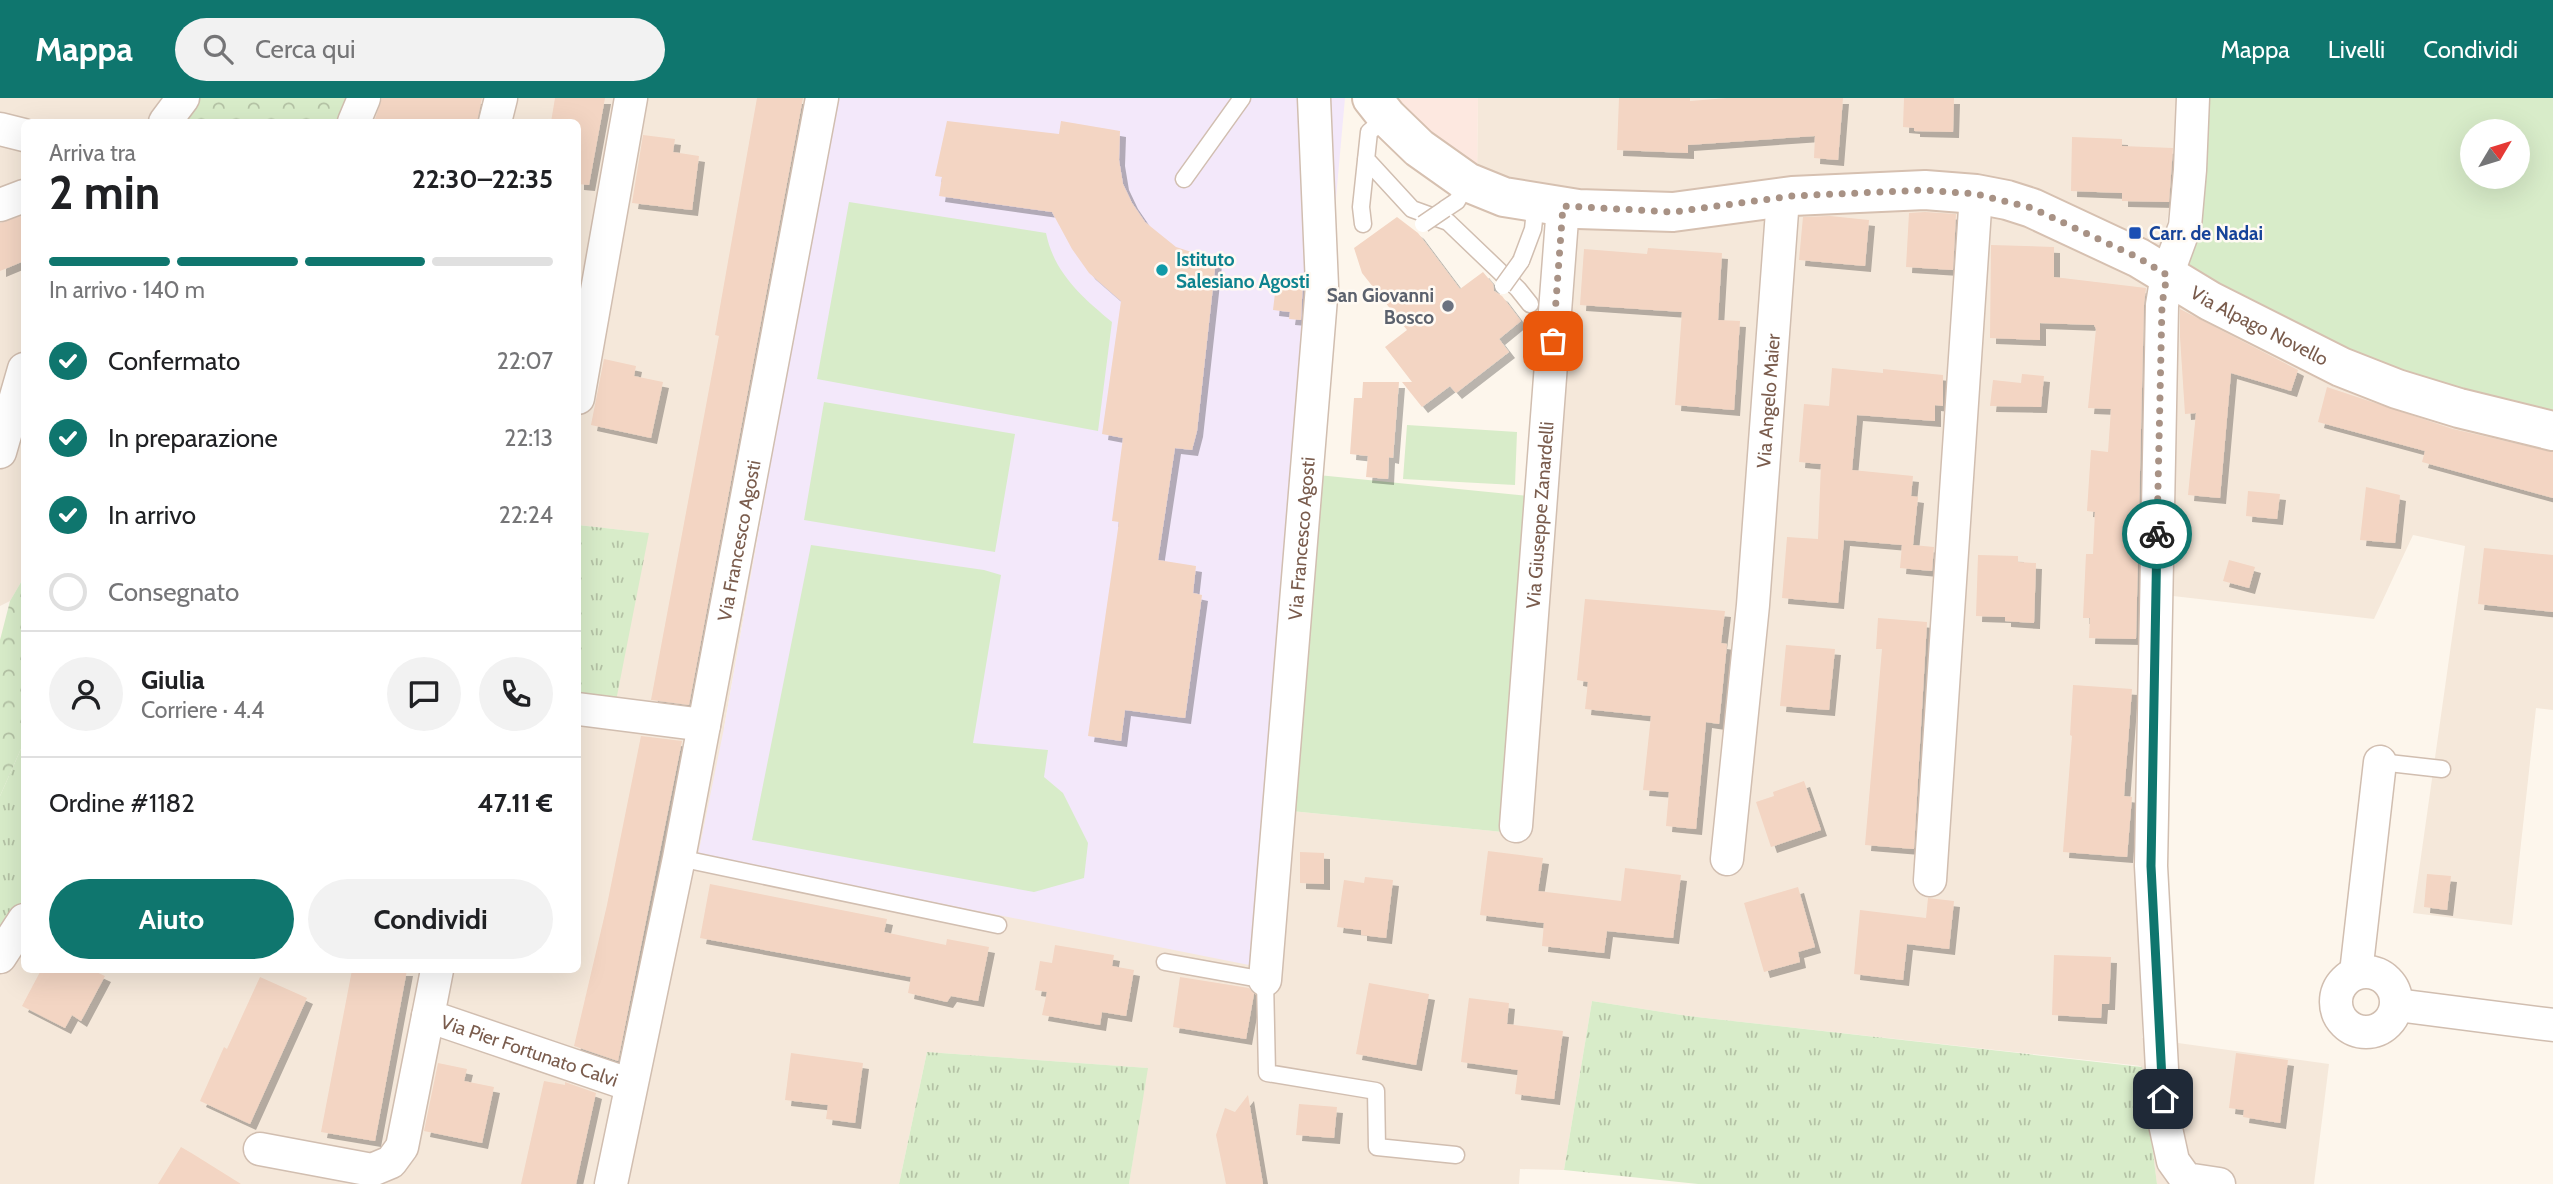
<!DOCTYPE html>
<html lang="it">
<head>
<meta charset="utf-8">
<style>
  :root { --surface:#fff; --page:#f2f2f2; --text:#202124; --muted:#757577; --line:#e0e0e0; --accent:#0f766e }
  body { margin:0; font-family:Cabin,sans-serif; background:var(--page); color:var(--text); height:100vh; display:flex; flex-direction:column; font-size:26px; white-space:nowrap }
  * { box-sizing:border-box; margin:0 }
  p { font-size:23px; color:var(--muted) }
  .icon { flex:none; width:38px; height:38px; fill:none; stroke:currentColor; stroke-width:2; stroke-linecap:round; stroke-linejoin:round }
  .map { position:relative; flex:1; overflow:hidden }
  .details { position:absolute; left:21px; top:21px; width:560px; height:854px; display:flex; flex-direction:column; background:var(--surface); border-radius:10px; box-shadow:0 7px 28px #0002 }
  .details>* { flex:none }
  .needle { width:46px; rotate:52deg }
  .buttons { position:absolute; left:2460px; top:21px; display:grid; gap:14px }
  .buttons a { display:grid; place-items:center; width:70px; height:70px; border-radius:50%; background:var(--surface); box-shadow:0 7px 28px #0002; font-size:35px }
  .pin { position:absolute; display:grid; place-items:center; width:60px; height:60px; color:#fff; margin:-30px; border-radius:14px; box-shadow:0 4px 10px #0006 }
  .courier { position:absolute; display:grid; place-items:center; width:70px; height:70px; margin:-35px; border:5px solid #0f766e; border-radius:50%; background:#fff; color:#222; box-shadow:0 2px 9px #0007 }
  .overview em { font-style:normal; font-weight:800 }
  .overview div { display:flex; flex-direction:column-reverse }
  .overview { display:flex; align-items:center; justify-content:space-between; height:119px; padding:0 28px }
  h1 { font-size:46px; font-weight:800; line-height:52px }
  .bar { display:grid; grid-template-columns:repeat(4,1fr); gap:10px 7px; align-content:center; height:84px; padding:0 28px }
  .bar i { height:9px; border-radius:5px; background:var(--line) }
  .bar .current { background:var(--accent) }
  .bar p { grid-column:span 4 }
  .line { display:flex; align-items:center; gap:18px; padding:0 28px; border-top:2px solid var(--line) }
  .line div { flex:1 }
  .round { display:grid; place-items:center; flex:none; width:74px; height:74px; border-radius:37px; background:var(--page) }
  ol { padding:0 28px; list-style:none }
  li { display:flex; align-items:center; gap:21px; height:77px }
  li p { margin-inline-start:auto }
  li .icon { padding:7px; border-radius:50%; background:var(--accent); color:#fff; stroke-width:4 }
  li:last-child { color:var(--muted) }
  li i { width:38px; height:38px; border:4px solid var(--line); border-radius:50% }
  .cta { display:flex; gap:14px; margin-top:auto; padding:14px 28px }
  .cta a { flex:1; height:80px; border-radius:42px; background:var(--accent); color:#fff; font-size:28px; font-weight:800; line-height:80px; text-align:center }
  .cta a+a { background:var(--page); color:var(--text) }
  header { display:flex; align-items:center; gap:42px; box-sizing:border-box; height:98px; padding:0 35px; background:var(--accent); color:#fff }
  header strong { font-size:33px }
  nav { display:flex; gap:38px; margin-inline-start:auto; font-size:24px }
  .search { width:490px; height:63px; background:var(--page); display:flex; align-items:center; gap:18px; box-sizing:border-box; padding:0 24px; border-radius:38px; color:var(--muted); font-size:26px }
  .map>svg:first-child { display:block }
</style>
</head>
<body>
<header>
<strong>Mappa</strong>
<div class="search"><svg class="icon" aria-label="search" viewBox="0 0 24 24"><circle cx="10" cy="10" r="6"/><path d="M15 15l6 6"/></svg>Cerca qui</div>
<nav><a>Mappa</a><a>Livelli</a><a>Condividi</a></nav>
</header>
<div class="map">
<svg width="2553" height="1086" viewBox="0 0 2553 1086">
  <defs>
    <pattern id="grass-tufts" width="24" height="20" patternUnits="userSpaceOnUse" patternTransform="scale(1.75)"><rect width="24" height="20" fill="#d8ecc9"/><path d="M3 7l-1-3M5 7V3M7 7l1-3M15 17l-1-3M17 17v-4M19 17l1-3" fill="none" stroke="#b4c2a5"/></pattern>
    <pattern id="forest-crowns" width="20" height="18" patternUnits="userSpaceOnUse" patternTransform="scale(1.75)"><rect width="20" height="18" fill="#d8ecc9"/><path d="M2 6a3 3 0 1 1 6 0M12 15a3 3 0 1 1 6 0" fill="none" stroke="#b4c2a5"/></pattern>
    <filter id="shadow"><feDropShadow dx="6" dy="6" stdDeviation="0" flood-color="#0004"/></filter>
  </defs>
  <rect width="100%" height="100%" fill="#fdf6ec"/>
  <path fill="#f5e8da" d="M0,0h193l-22,24h-147v455l-14,24 -10,5z
    M349,0h486l-111,630 547,81 232,23 47,-613 -73,-43 1,-78h708l-25,164 392,170v278l-17,-2 -24,217 -99,-12 52,-367 -52,-11 -39,84 -227,-26 -5,445 187,26 -15,120h-157l-16,-118 -453,-50 -96,-15 -28,169 -44,-1 -1,15h-390l18,-116 -220,-16 -28,132h-899v-239l24,-38v63h554v-265l70,-172 -70,-8v-403h-237z"/>
  <path fill="#fde8e0" d="M1385,0h93l-1,78z"/>
  <path fill="#f3e8fa" d="M835,0h510l-17,189 -74,679 -556,-111 26,-127z"/>
  <path fill="url(#grass-tufts)" d="M578,427l71,8 -35,178 -36,-6z
    M24,644v165l-24,38v-149z
    M1592,903l96,15 454,51 15,117h-459l-134,-14z
    M927,954l221,16 -19,116h-230z"/>
  <path fill="url(#forest-crowns)" d="M193,0h156l-8,24h-170z
    M24,479v165l-24,54v-156l10,-39z"/>
  <path fill="#d8ecc9" fill-rule="evenodd" d="M2195,0h358v334l-133,-42 -243,-120zM2473,33h45v46h-45z
    M849,104l197,31c8,40 36,64 66,89l-14,109 -281,-52z
    M824,304l191,32 -20,118 -191,-32z
    M1407,327l110,7 -2,53 -112,-6z
    M1308,376l221,22 -26,336 -232,-23z
    M811,447l173,25 17,5 -28,168 75,7 -4,27 19,16 25,50 -4,35 -50,14 -282,-52z"/>
  <path fill="#f3d5c3" filter="url(#shadow)" d="M382,0h100l-5,24h-103z
    M555,0h50l-16,87 -11,-1v-62h-27z
    M757,0h46l-114,607 -38,-5 68,-364 -4,-1z
    M1619,0h71v3l37,-3h116l-5,62 -24,-2 1,-22 -127,9v8l-71,-3z
    M1904,0h50l-1,34 -39,-1v-3l-11,-1z
    M947,23l112,13 2,-13 59,10 -1,29 4,24 9,19 13,19 31,25 40,13 -19,171 -5,19 -17,-2 -17,112 38,6 -3,27 9,2 -17,123 -60,-8 -4,31 -33,-5 31,-214 -7,-1 11,-83 -21,-4 19,-133 -32,-28 -17,-24 -20,-37 -113,-16 3,-19 -7,-1z
    M643,37l32,4 -2,13 26,4 -7,54 -60,-7z
    M2072,39l50,2v7l51,2 -4,54 -47,-1v-8l-51,-2z
    M1925,114l31,2 -3,56 -47,-3 3,-54z
    M24,117v46l-24,10v-48z
    M1830,118l39,4 -4,46 -66,-6 4,-43z
    M1397,119l21,16 42,56 23,-17 10,12 1,7 8,5 19,25 -22,18 10,13 -53,41 -6,-7 -28,21 -20,-25h10l-27,-35 22,-17 -45,-57 -8,-25z
    M1991,147l63,2v30l92,11 -2,17 -8,334 -47,-1 1,-20h-7l3,-64h7l2,-42 -8,-1 4,-61 17,2 3,-43 -23,-1 8,-79 -2,-4 -54,-2v17l-50,-2z
    M1648,150l74,5 -4,67 22,1 -6,89 -59,-5 7,-93 -102,-7 4,-56 63,5z
    M1277,178l26,3 -2,41 -12,-1 1,-7 -17,-2z
    M2180,211l118,61 -7,21 -60,-18 -11,125 -32,-3 8,-82 -11,1 -5,-77z
    M604,261l32,7 -2,10 29,6 -12,56 -60,-13z
    M1832,270l51,5v-4l60,6v31l-8,-1v16l-78,-6 -5,55 61,6 -2,20 7,1 -5,48 21,2 -2,24 -32,-3 2,-23 -58,-5 -6,63 -56,-5 5,-61 31,2 3,-75 -22,-2 5,-58 25,2z
    M2022,276l22,2 -3,31 -51,-1 3,-26 28,3z
    M1363,284h36l-6,76 -4,-1 -1,22 -22,-2 2,-21 -18,-2 4,-56h8z
    M2327,289l126,42 100,23v46l-131,-36 3,-11 -107,-29z
    M2366,389l34,8 -5,48 -35,-3z
    M2248,393l32,3 -3,25 -31,-3z
    M2484,450l69,7v57l-75,-8z
    M1978,457l40,1v6l18,1 -2,60 -29,-2v-4l-29,-1z
    M2229,462l26,7 -6,21 -26,-7z
    M1585,501l140,12 -4,32 6,1 -8,80 -13,-2 -10,107 -30,-3 3,-34 -26,-2 8,-74 -66,-7 3,-27 -11,-2z
    M1878,520l49,4 -13,227 -49,-4 17,-196h-6z
    M1786,547l49,4 -6,61 -49,-4z
    M2073,587l59,4 -8,107 8,1 -5,60 -64,-5 9,-116 -2,-1z
    M641,638l41,5 -64,320 -44,-15 33,-141z
    M1804,683l17,49 -50,17 -15,-45 18,-6 -1,-4z
    M1488,753l55,7 -5,33 83,10 4,-33 56,7 -8,63 -66,-7 -3,22 -62,-7 2,-23 -64,-8z
    M1300,754l24,1v31l-24,-1z
    M2427,776l24,2 -4,34 -23,-3z
    M1365,779l28,3 -7,58 -25,-3v-5l-24,-3 7,-47 20,3z
    M710,786l177,35 -3,13 62,13 1,-6 42,8 -11,54 -27,-5 -4,6 -39,-9 3,-16 -211,-39z
    M1798,789l17,60 -17,5 2,10 -36,10 -20,-69z
    M1928,800l26,3 -5,48 -42,-5 -4,36 -49,-6 6,-64 66,8z
    M1055,847l59,10 -2,11 22,4 -8,46 -24,-4 -2,13 -58,-10 5,-23 -12,-2 5,-29 12,2z
    M2054,857l57,2 -2,47h-7l-1,14 -49,-3z
    M41,872h51l13,6 -24,45 -9,-6 -7,13 -43,-22z
    M352,872h55l-32,171 -54,-9z
    M260,879l47,21 -57,126 -50,-23 24,-54 3,2z
    M1180,879l69,11 5,6 -8,45 -73,-12z
    M1369,885l60,11 -13,71 -60,-11z
    M1469,900l40,5 -2,21 56,7 -9,68 -39,-5 3,-24 -57,-8z
    M791,955l72,10 -8,60 -29,-4 2,-14 -43,-5z
    M2236,955l52,7 -8,63 -37,-6 1,-7 -15,-2z
    M438,965l29,6 -3,12 30,6 -12,56 -58,-12z
    M544,983l21,4v-3l31,11 -20,91h-55z
    M1248,997l15,89h-37l-10,-49 9,-27 10,4z
    M1299,1006l38,3 -3,31 -38,-3z
    M181,1049l12,7 48,30h-83z"/>
  <g fill="none" stroke-linecap="round" stroke-linejoin="round">
    <g stroke="#d1beb0" stroke-width="19">
      <path id="lane" d="M1366,61l46,50 36,13 70,67 12,15
        M1184,81l58,-81
        M1445,111l12,-8 10,-19
        M1363,126l-2,-17 8,-75 18,-15
        M1521,163l12,-32 3,-27
        M2380,664l62,7
        M679,760l319,67
        M1165,864l100,18 2,93 109,18 1,56 79,8"/>
    </g>
    <g stroke="#d1beb0" stroke-width="35">
      <g id="street">
        <path d="M2193,0l-3,72 -5,56 -18,49 -5,30 -11,561 14,258 8,37 13,18 33,5"/>
        <path d="M165,24l18,-24"/>
        <path d="M354,24l10,-24"/>
        <path d="M495,24l6,-24"/>
        <path d="M0,31l24,6"/>
        <path d="M0,107l24,-9"/>
        <path d="M578,300l53,-300"/>
        <path d="M0,354l24,-83"/>
        <path d="M578,611l126,16"/>
        <path id="s1" d="M1516,728l47,-620"/>
        <path id="s2" d="M1727,761l26,-254 30,-407"/>
        <path d="M1930,782l46,-686"/>
        <path d="M0,859l24,-37"/>
        <path id="s3" d="M437,872l-9,46 203,69"/>
        <circle cx="2366" cy="904" r="30"/>
        <path d="M2356,875l24,-211"/>
        <path id="s4" d="M1265,882l57,-694 -8,-188"/>
        <path d="M2397,907l156,20"/>
        <path d="M260,1051l112,21 19,-8 11,-15 26,-131"/>
        <path id="s5" d="M611,1086l68,-326 143,-760"/>
      </g>
    </g>
    <g stroke="#d6c0b0" stroke-width="42">
      <g id="secondary">
        <path id="s6" d="M1372,0l15,19 32,31 48,34 37,15 74,12 95,3 119,-16 133,-6 51,4 31,6 25,8 107,50 71,43 131,66 56,22 62,19 94,23"/>
      </g>
    </g>
    <use href="#lane" stroke="#fff" stroke-width="16"/>
    <use href="#street" stroke="#fff" stroke-width="32"/>
    <use href="#secondary" stroke="#fff" stroke-width="38"/>
    <g stroke="#d1beb0" stroke-width="19" stroke-linecap="butt">
      <path id="lane-bridge" d="M1423,126l22,-15
        M1503,188l18,-25"/>
    </g>
    <use href="#lane-bridge" stroke="#fff" stroke-width="16"/>
  </g>
  <g fill="none" stroke-linecap="round" stroke-linejoin="round">
    <path stroke="#a89285" stroke-width="7" stroke-dasharray="0 12.6" d="M1553,243l10,-135 110,6 119,-16 133,-6 51,4 56,14 107,50 28,17 -5,29 -5,230"/>
    <path stroke="#0f766e" stroke-width="9" d="M2157,436l-6,332 12,233"/>
  </g>
  <rect fill="#1a4fb4" stroke="#fffaf3" stroke-width="2.5" x="2128" y="128" width="14" height="14" rx="3.5"/>
  <circle fill="#0f9aa8" stroke="#fffaf3" stroke-width="2.5" cx="1162" cy="172" r="7"/>
  <circle fill="#6b7280" stroke="#fffaf3" stroke-width="2.5" cx="1448" cy="208" r="7"/>
  <g text-anchor="middle" dominant-baseline="central" stroke-width="5" stroke-linejoin="round" paint-order="stroke">
    <g font-size="19" font-weight="bold" fill="#164399" stroke="#fffaf3" text-anchor="start">
      <text x="2149" y="135">Carr. de Nadai</text>
    </g>
    <g font-size="19" font-weight="bold" fill="#0d838f" stroke="#fffaf3" text-anchor="start">
      <text x="1176" y="161">Istituto<tspan x="1176" dy="22">Salesiano Agosti</tspan></text>
    </g>
    <g font-size="19" font-weight="bold" fill="#5b616d" stroke="#fffaf3" text-anchor="end">
      <text x="1434" y="197">San Giovanni<tspan x="1434" dy="22">Bosco</tspan></text>
    </g>
    <g font-size="19" fill="#7a5c4d" stroke="#fffaf3">
      <text stroke="none"><textPath href="#s6" startOffset="956">Via Alpago Novello</textPath></text>
      <text stroke="none"><textPath href="#s2" startOffset="460">Via Angelo Maier</textPath></text>
      <text stroke="none"><textPath href="#s1" startOffset="312">Via Giuseppe Zanardelli</textPath></text>
      <text stroke="none"><textPath href="#s4" startOffset="443">Via Francesco Agosti</textPath></text>
      <text stroke="none"><textPath href="#s5" startOffset="656">Via Francesco Agosti</textPath></text>
      <text stroke="none"><textPath href="#s3" startOffset="154">Via Pier Fortunato Calvi</textPath></text>
    </g>
  </g>
</svg>
<div class="buttons">
<a><svg class="needle" viewBox="-14 -14 28 28"><path d="M0-13l5 13h-10z" fill="#e53935"/><path d="M0 13l5-13h-10z" fill="#757577"/></svg></a>
</div>
<div class="pin" style="left:1553px;top:243px;background:#ea580c"><svg class="icon" aria-label="bag" viewBox="0 0 24 24"><path d="M5 8h14l-1 12H6zM9 8a3 3 0 0 1 6 0"/></svg></div>
<div class="pin" style="left:2163px;top:1001px;background:#1f2937"><svg class="icon" aria-label="home" viewBox="0 0 24 24"><path d="M3 11l9-7 9 7M6 9v11h12V9"/></svg></div>
<div class="courier" style="left:2157px;top:436px"><svg class="icon" aria-label="bike" viewBox="0 0 24 24"><circle cx="6" cy="16" r="4"/><circle cx="18" cy="16" r="4"/><path d="M6 16l4-8h5l3 8M10 8l3 8H6M13 5h3"/></svg></div>
<section class="details">
<div class="overview"><div><h1>2 min</h1><p>Arriva tra</p></div><em>22:30–22:35</em></div>
<div class="bar"><i class="current"></i><i class="current"></i><i class="current"></i><i></i><p>In arrivo · 140 m</p></div>
<ol>
<li><svg class="icon" aria-label="check" viewBox="0 0 24 24"><path d="M5 12l5 5 9-10"/></svg>Confermato<p>22:07</p></li>
<li><svg class="icon" aria-label="check" viewBox="0 0 24 24"><path d="M5 12l5 5 9-10"/></svg>In preparazione<p>22:13</p></li>
<li><svg class="icon" aria-label="check" viewBox="0 0 24 24"><path d="M5 12l5 5 9-10"/></svg>In arrivo<p>22:24</p></li>
<li><i></i>Consegnato</li>
</ol>
<div class="line" style="height:126px"><a class="round"><svg class="icon" aria-label="person" viewBox="0 0 24 24"><circle cx="12" cy="8" r="4"/><path d="M4 21q1-7 8-7t8 7"/></svg></a><div><b>Giulia</b><p>Corriere · 4.4</p></div><a class="round"><svg class="icon" aria-label="chat" viewBox="0 0 24 24"><path d="M4 5h16v11H9l-5 4z"/></svg></a><a class="round"><svg class="icon" aria-label="phone" viewBox="0 0 24 24"><path d="M5 4h4l2 5-3 2q2 4 5 5l2-3 5 2v4C11 20 4 13 5 4z"/></svg></a></div>
<div class="line" style="height:91px"><div>Ordine #1182</div><b>47.11 €</b></div>
<div class="cta"><a>Aiuto</a><a>Condividi</a></div>
</section>
</div>
</body>
</html>
